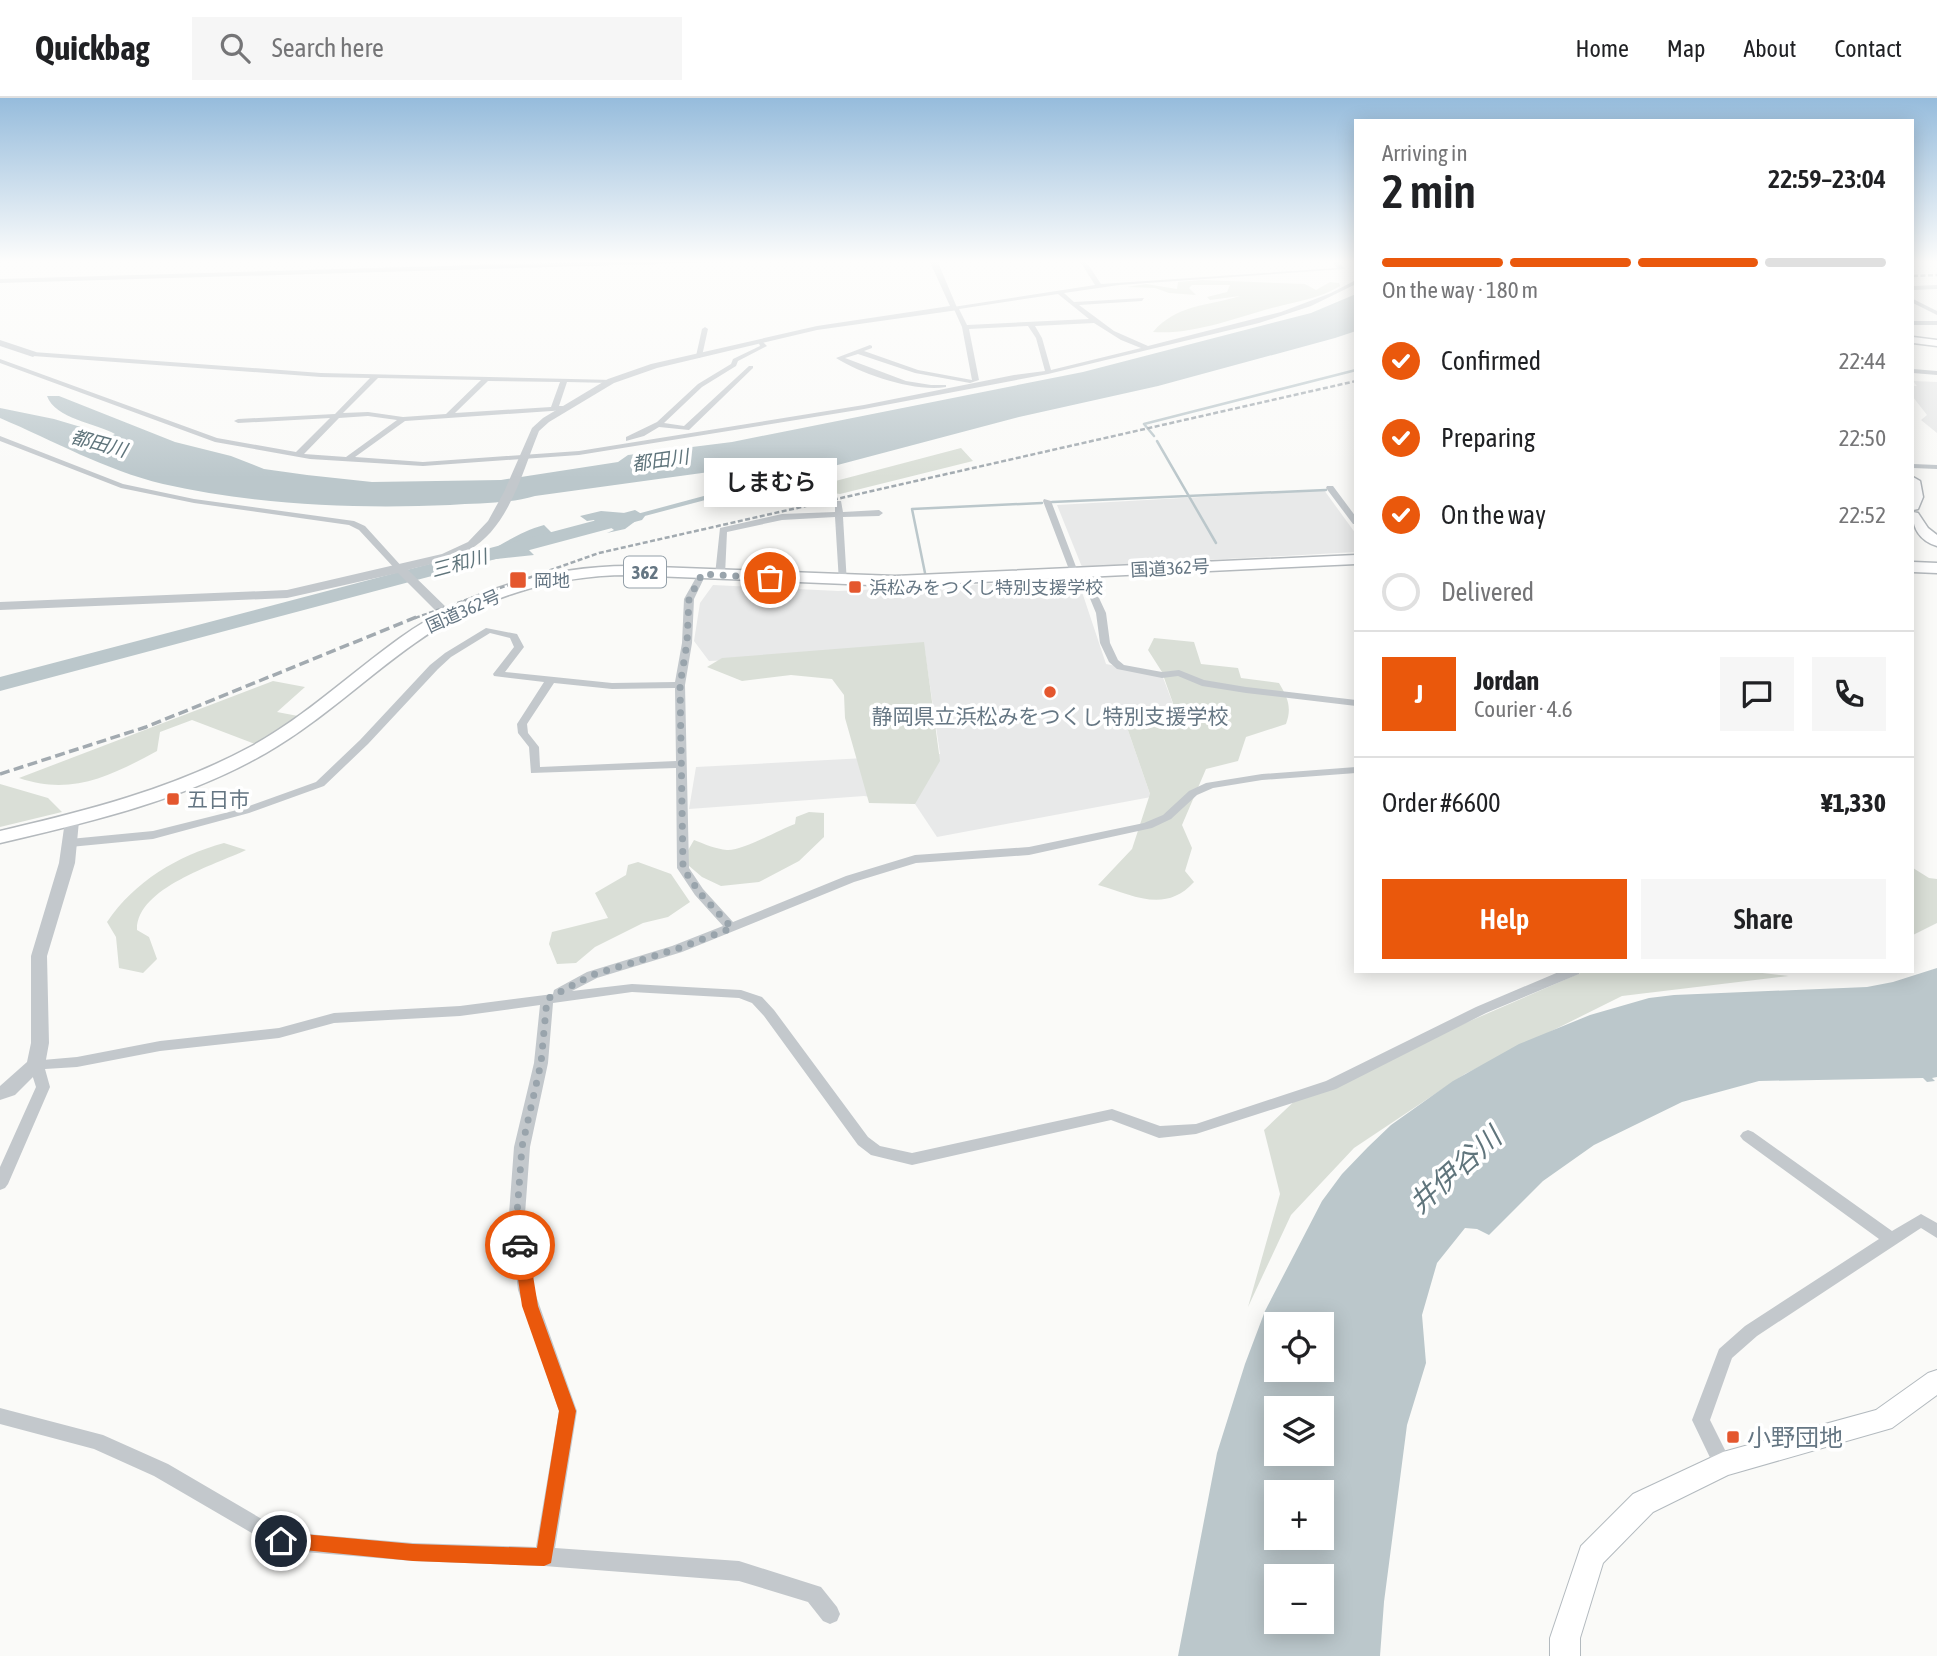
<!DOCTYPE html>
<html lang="en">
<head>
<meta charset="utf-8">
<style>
  :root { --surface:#fff; --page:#f6f6f6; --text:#202124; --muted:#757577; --line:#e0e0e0; --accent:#ea580c }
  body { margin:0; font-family:"Asap Condensed","Noto Sans JP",sans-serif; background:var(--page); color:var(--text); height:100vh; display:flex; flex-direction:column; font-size:26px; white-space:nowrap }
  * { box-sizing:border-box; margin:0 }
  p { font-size:23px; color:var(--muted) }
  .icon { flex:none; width:38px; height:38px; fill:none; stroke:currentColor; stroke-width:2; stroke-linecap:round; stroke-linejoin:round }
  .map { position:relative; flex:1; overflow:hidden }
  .sheet { position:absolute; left:1354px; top:21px; width:560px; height:854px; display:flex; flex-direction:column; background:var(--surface); border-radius:0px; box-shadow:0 4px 18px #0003 }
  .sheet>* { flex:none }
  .tools { position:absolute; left:1264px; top:1214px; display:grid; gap:14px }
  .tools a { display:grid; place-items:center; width:70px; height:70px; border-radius:0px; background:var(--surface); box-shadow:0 4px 18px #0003; font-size:35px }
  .pin { position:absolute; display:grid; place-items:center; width:60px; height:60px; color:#fff; margin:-30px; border:4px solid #fff; border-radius:50%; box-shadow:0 2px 7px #0007 }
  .courier { position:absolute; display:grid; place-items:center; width:70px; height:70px; margin:-35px; border:5px solid #ea580c; border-radius:50%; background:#fff; color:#222; box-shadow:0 2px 9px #0007 }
  .bubble { position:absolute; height:49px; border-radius:0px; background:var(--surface); box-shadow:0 4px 18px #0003; font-size:23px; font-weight:600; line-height:49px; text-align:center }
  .overview em { font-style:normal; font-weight:600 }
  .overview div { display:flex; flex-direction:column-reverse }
  .overview { display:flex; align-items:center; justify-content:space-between; height:119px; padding:0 28px }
  h1 { font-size:46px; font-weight:600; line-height:52px }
  .bar { display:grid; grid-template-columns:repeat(4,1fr); gap:10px 7px; align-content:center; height:84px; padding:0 28px }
  .bar i { height:9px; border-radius:5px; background:var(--line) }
  .bar .active { background:var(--accent) }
  .bar p { grid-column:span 4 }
  .line { display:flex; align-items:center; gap:18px; padding:0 28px; border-top:2px solid var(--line) }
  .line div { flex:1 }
  .round { display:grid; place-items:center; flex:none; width:74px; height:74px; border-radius:0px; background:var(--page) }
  ol { padding:0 28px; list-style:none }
  li { display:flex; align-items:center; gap:21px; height:77px }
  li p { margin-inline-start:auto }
  li .icon { padding:7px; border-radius:50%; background:var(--accent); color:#fff; stroke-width:4 }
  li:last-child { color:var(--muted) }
  li i { width:38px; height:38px; border:4px solid var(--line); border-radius:50% }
  .action { display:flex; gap:14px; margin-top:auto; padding:14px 28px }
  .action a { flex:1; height:80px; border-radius:0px; background:var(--accent); color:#fff; font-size:28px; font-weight:600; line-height:80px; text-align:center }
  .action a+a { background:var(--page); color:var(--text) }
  header { display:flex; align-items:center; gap:42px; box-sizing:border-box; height:98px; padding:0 35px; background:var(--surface); border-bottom:2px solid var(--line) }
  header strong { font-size:33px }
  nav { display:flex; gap:38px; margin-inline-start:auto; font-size:24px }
  .search { width:490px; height:63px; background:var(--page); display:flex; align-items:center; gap:18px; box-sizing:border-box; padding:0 24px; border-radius:0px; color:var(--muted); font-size:26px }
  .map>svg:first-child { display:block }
</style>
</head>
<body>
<header>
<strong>Quickbag</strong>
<div class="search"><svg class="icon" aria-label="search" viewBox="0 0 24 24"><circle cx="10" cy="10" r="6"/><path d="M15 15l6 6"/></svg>Search here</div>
<nav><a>Home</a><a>Map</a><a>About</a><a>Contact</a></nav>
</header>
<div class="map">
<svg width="1937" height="1558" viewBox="0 0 1937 1558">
  <rect width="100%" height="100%" fill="#fafaf8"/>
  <path fill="#e8e9e9" d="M1913,283l24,1v51l-16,-13 6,-5 -14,-18v-11h4z
    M1324,392l32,44v18l-274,15 -25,-62z
    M1078,482l28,84 56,11 13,34 -54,1 30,87 -214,40 -22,-33 -51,-8 -175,13 7,-42 244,-13 -15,-102 -216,9 -15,-20 6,-38 13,-18 125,6z"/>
  <path fill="#dadfd7" d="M1202,182l103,4 11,6 14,-8 9,1 1,3c-18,11 -36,14 -56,19 -41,9 -85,30 -131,27 24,-28 55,-26 87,-36l-30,4 -3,-3 20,-5 3,-7h-38l-3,3 7,7 -27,-2 -14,-5 -28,-1 19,-3 31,5 1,-7z
    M961,350l12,13 -133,33 -14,-2 -2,-8z
    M1154,540l40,4 7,22 37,4 3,10 38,5c9,15 13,25 7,41l-40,13 -8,24 -32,8 -24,56 10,23 -7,23 9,11c-29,32 -61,13 -96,3l34,-36 18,-55 -29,-84 54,-1 -13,-37 -14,-22z
    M924,544l16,119 -25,43 -46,-1 -24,-85 -1,-23 -12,-16 -41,-4 -49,6 -35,-14 15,-9z
    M273,583l32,6 -28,25 21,4 -43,28 -63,-24 -32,12 -3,19c-46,25 -86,45 -138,27z
    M0,686l48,14 14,14 -62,15z
    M809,714l15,1v24l-25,24 -40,21 -38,4 -19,-9 -14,-12 -1,-13 7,-12c10,4 22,9 33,10 16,1 51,-20 68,-26l1,-7z
    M224,745l22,7c-31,15 -110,38 -109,80l12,7 8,22 -14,14 -24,-5 -3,-31 -9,-15c28,-41 70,-66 117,-79z
    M638,764l33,12 19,28 -22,15 -25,6 -48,24 -19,16 -19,1 -8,-20 3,-12 56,-14 -13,-25 31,-18 2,-10z
    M1913,770l16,10 8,1v44l-24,12z
    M1585,873h160l44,5 -167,20 -157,78 -111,74 -63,67 -43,92 32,-113 -16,-64 38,-36z"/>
  <path fill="#bbc7cb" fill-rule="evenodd" d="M1356,196v37l-21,7 -177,48 -139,31 -378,100 -16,12 -18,4 7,-3 -4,-3 -9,2 -7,-9 -7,1 -7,-5 21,-5 36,3 141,-38 9,-5 -27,-6 -225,31c-27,8 -57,7 -85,9 -94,4 -195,0 -287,-21 -58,-14 -109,-43 -163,-66v-10l54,11 57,17 4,-2c-19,-11 -60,-15 -68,-38h12l116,46 56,14 33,13 43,6 65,7 129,-2 117,-18 10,-7 104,-13 351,-70 228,-59z
    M544,427l9,9 -10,4 40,-12 7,6 -62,17 6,6 -74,8c31,-8 53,-30 84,-38z
    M1937,870v109l-5,1 3,3 -8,1 -4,-4 -164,3 -77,21 -88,43 -51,36 -54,54 -12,-6 -12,-1 -28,35 -15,52 4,48 -19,62 -23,177 -4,54h-202l39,-203 28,-89 20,-53 57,-110 20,-27 26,-27 23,-22 62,-44 66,-37 71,-29 59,-17 25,-3 193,-8 26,-5zM1276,1227h45v45h-45zM1276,1311h45v45h-45zM1276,1395h45v45h-45zM1276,1479h45v45h-45z"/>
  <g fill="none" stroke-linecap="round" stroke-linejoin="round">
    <path stroke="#bbc7cb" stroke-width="2.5" d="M1154,338l-10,-12 212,-54
      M1157,343l59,102
      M1052,404l274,-12
      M925,475l-13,-64 130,-6"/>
    <path fill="#bbc7cb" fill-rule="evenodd" d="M635,412l10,6 -3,4 -642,171v-14z"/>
    <g stroke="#b3babf" stroke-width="2">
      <path id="secondary" d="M1937,1272v25l-45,33 -164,47 -75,37 -50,51 -23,75v18h-30v-18l31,-92 52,-52 90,-42 153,-42 52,-37z"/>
    </g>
    <g stroke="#b4b9bd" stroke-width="3">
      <path id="trunk" d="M1913,239l24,3v6l-24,-3z
        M1913,379l7,4 3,16 -5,12 -5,1z
        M1913,414l5,1 10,15 9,7v11c-17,-5 -25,-18 -24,-34z
        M1356,457v9l-461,22 -266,-11c-77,0 -152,24 -214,68 -51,36 -95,79 -149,110 -82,47 -176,69 -266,90v-12c86,-20 172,-42 250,-84 55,-30 100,-73 150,-109 65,-47 149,-72 229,-72l266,10z
        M1913,464l24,1v10l-24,-1z"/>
    </g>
    <path fill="#c3c8cc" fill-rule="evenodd" d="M1079,162h6l16,24 236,-16 -7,-8h6l9,9 -226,16 -55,8 10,9 70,-4 -2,3 -63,4 35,26 34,15 133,-34 50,-19 23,-12 2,-1v4l-45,22 -52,17 -211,51 -184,35 -285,46 -156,11 -113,-7 -95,-17 -215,-79v-4l217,79 79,14 34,-34 -92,5 -4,-2 4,-2 97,-5 35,-36 -49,-1 -288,-21 -3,-2 3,-2 288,21 292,7v2l-2,1 -44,-1 -8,24h10v4h-3l-161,11 -50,36 68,5 156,-11 285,-46 150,-30 31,-4 -9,-33 -8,-12 -59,3 10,51 -9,3 -55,-10 -57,-19 -13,4 61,23 25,4h15v2c-32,5 -83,-12 -110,-29l34,-13 2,1v2l-8,3 54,19 54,10 -10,-53 -9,-20 142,-22zM1058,196l31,25 -122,6 -8,-16zM1094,225l27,17 20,8 -90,22 -9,-32 -7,-12zM378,280l103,2 -35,34 -43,3 -35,-5 -25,1zM488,283l72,1 -9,25 -96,6zM368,318l29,4 -51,37 -42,-3 35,-36z
      M1937,187v4l-24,1v-4z
      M1913,201l24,12v4l-24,-12z
      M1913,223h24v4h-24z
      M705,229l3,2 -6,27 -3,2 -3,-2 6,-27z
      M758,243h4l5,5 -29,15 -2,5 -34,21 -38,36 20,3 65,-60h4v2l-64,62 -30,-3 -15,9 -18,5v-4l31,-15 41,-38 33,-20 2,-5 27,-13z
      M1913,271l24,2v4l-24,-2z
      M0,338l123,48 71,15 160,22 11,5 39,43 -7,2 -38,-41 -10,-5 -155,-22 -73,-15 -121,-47z
      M1913,366l24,1v4l-24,-1z
      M1327,388h6l23,31v7h-3l-27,-36z
      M1044,401l7,2 27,71 -1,2 -7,-2 -27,-71z
      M835,403h6l2,11 36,-2 4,3 -4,3 -36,1 4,67h-6l-2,-2 -4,-65 -53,3 -55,12 -2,43 -5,3 -5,-3 5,-47 62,-14 53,-2z
      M1083,471l4,3 19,41 4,30 8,17 6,5 38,7 17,-2 25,10 42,7 110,13v6l-110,-13 -44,-7 -24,-10 -16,2 -45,-9 -8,-7 -9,-19 -4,-30 -17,-41z
      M702,473l4,3 -12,25 -2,44 -7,42 4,183 14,21 30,33 113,-46 69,-21 114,-8 115,-24 19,-8 26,-24 17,-8 56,-9 94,-7v6l-94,7 -49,8 -16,7 -26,24 -19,9 -123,27 -113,8 -62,19 -172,70 -85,26 -25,13 60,-7 109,6 21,7 12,13 94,127 12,9 32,7 200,-44 48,17 36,-2 130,-43 150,-74 85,-36h19l-1,3 -93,39 -150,76 -140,45 -37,4 -48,-18 -199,45 -41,-10 -13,-10 -94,-129 -12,-13 -13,-5 -107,-6 -79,11 -5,60 -18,84 -5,67 9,76 43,121 -22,137 184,13 82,26 16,20 3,7 -3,7 -7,3 -7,-3 -15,-19 -69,-21 -195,-15 -131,-5 -132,-11 -127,-74 -60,-27 -94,-25v-16l103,27 65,29 116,68 129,11 123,4 23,-136 -41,-121 -9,-76 5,-67 20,-84 6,-58 -80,11 -126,7 -55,15 -119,13 -83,16 -32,2 5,18 -42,97 -3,4 -5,2v-23l36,-80 -7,-22 2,-4 46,-4 83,-16 119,-13 55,-15 126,-7 93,-12 1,-4 33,-18 85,-26 51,-20 -28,-31 -18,-27 -1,-100 -145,5 -2,-26 -11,-14 -1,-9 27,-42 -50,-6 -1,-2 21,-27 -4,-9 -20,-5 -39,24 -13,12 -70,75 -44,42 -75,27 -96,26 -83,8 -6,-4 6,-4 83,-8 88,-22 75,-27 44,-42 70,-75 15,-12 41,-25 31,6 7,13 -19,25 107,11 63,-1 7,-39 2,-44 14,-25zM554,585l58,6 63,-1 1,73 -136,6 -1,-20 -11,-14 -1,-9z
      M1748,1032l5,2 139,99 29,-17 16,9v15l-16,-10 -164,108 -25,22 -22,62 22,44 -2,6 -7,2 -7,-2 -24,-50 27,-71 26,-23 134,-87 -136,-99 -3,-4 3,-4z"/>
    <path fill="#c3c8cc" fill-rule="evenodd" d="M650,162h81l-4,2 -727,21v-4z
      M929,162h8l21,50 -141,20 -160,38 -43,15 -65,39 -10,9c-16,39 -30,97 -70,119 -19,11 -40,14 -61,20l42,41v6h-8l-44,-44 -111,25 -287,12v-8l287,-12 155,-36 26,-12 20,-21 16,-29 28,-64 11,-10 65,-39 43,-15 166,-38 133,-20z
      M0,242l36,12 1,2 -4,3 -33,-11z
      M72,719l7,4 -4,42 -28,93 2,87 -4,22 -30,30 -15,5v-14l27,-24 4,-19v-87l28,-93 6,-42z"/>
    <use href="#secondary" fill="#fff" fill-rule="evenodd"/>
    <use href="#trunk" fill="#fff" fill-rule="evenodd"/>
    <path stroke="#a2aab0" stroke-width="2.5" stroke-dasharray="5 2.5" stroke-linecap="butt" d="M1913,178l24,-1
      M415,520l184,-65 757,-172"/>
    <path stroke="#a2aab0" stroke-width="3.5" stroke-dasharray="10 4.5" stroke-linecap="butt" d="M0,676l146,-47 273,-111"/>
  </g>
  <linearGradient id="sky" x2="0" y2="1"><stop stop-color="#96bcdc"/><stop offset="0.43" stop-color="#fdfdfc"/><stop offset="1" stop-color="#fdfdfc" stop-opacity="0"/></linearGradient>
  <rect width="1937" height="380" fill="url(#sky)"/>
  <path fill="#ea580c" d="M520,1141l8,6 10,61 38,105 -25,152 -7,3 -131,-5 -139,-14 -2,-6 2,-6 7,-3 132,12 124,4 22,-137 -37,-105 -9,-61z"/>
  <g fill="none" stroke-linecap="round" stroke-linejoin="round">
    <path stroke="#99a4ac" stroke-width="7" stroke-dasharray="0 12.6" d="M520,1147l-3,-31 5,-67 19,-84 6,-64 45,-24 85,-26 55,-21 -33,-36 -16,-24 -3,-183 7,-42 2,-44 13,-25 68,4"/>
  </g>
  <g fill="#e4572e" stroke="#fff" stroke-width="2.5">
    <rect x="509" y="473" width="18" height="18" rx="3.5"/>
    <rect x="848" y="482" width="14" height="14" rx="3.5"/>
    <circle cx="1050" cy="594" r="7"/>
    <rect x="166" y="694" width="14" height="14" rx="3.5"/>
    <rect x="1726" y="1332" width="14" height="14" rx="3.5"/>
  </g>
  <g text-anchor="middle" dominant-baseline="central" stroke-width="7" stroke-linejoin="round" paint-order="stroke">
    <g font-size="18" fill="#657683" stroke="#fff">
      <text transform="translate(1170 470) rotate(-3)">国道362号</text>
      <text transform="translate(463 513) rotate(-24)">国道362号</text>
    </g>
    <g font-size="18" fill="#657683" stroke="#fff" text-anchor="start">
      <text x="534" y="482">岡地</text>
      <text x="869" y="489">浜松みをつくし特別支援学校</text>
    </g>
    <g font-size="19" font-style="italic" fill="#60757c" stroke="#fff">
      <text transform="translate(99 345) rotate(15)">都田川</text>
      <text transform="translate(660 362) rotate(-8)">都田川</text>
      <text transform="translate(459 465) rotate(-15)">三和川</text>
    </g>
    <rect fill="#fff" stroke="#939fa8" stroke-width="2" x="624" y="458.5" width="42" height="31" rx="5"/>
    <g font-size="19" font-weight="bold" fill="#657683">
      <text x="645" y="474">362</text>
    </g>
    <g font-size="21" fill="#657683" stroke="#fff">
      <text x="1050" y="618">静岡県立浜松みをつくし特別支援学校</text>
      <text x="187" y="701" text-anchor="start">五日市</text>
    </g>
    <g font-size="24" fill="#657683" stroke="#fff" text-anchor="start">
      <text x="1747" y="1339">小野団地</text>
    </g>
    <g font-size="28" font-style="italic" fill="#60757c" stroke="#fff">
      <text transform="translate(1455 1072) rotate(-42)">井伊谷川</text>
    </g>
  </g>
</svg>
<div class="tools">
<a><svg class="icon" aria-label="locate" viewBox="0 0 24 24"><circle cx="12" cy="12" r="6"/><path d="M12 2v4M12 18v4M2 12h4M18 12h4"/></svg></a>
<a><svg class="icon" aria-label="layers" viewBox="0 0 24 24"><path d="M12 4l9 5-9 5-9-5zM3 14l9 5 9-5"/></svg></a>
<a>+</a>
<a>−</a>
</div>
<div class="pin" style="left:770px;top:480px;background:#ea580c"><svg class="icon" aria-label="bag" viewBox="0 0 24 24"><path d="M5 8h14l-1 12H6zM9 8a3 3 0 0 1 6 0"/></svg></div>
<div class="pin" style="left:281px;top:1443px;background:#1f2937"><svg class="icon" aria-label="home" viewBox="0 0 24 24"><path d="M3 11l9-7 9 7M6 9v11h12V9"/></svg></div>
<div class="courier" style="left:520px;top:1147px"><svg class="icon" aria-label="car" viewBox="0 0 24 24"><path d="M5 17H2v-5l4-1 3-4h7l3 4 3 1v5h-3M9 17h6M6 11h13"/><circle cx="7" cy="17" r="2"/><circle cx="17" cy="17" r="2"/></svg></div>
<div class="bubble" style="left:704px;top:360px;width:133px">しまむら</div>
<section class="sheet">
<div class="overview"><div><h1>2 min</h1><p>Arriving in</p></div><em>22:59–23:04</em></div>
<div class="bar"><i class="active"></i><i class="active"></i><i class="active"></i><i></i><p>On the way · 180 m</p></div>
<ol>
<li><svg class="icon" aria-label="check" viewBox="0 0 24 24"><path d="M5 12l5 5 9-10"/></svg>Confirmed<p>22:44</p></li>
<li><svg class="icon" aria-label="check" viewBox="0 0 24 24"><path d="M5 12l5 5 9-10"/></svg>Preparing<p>22:50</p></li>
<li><svg class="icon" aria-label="check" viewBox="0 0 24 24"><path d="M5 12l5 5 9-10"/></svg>On the way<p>22:52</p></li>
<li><i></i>Delivered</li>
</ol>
<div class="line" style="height:126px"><b class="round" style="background:var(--accent);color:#fff">J</b><div><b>Jordan</b><p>Courier · 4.6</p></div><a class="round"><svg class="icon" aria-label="chat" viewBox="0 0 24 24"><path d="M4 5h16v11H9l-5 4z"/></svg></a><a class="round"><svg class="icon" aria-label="phone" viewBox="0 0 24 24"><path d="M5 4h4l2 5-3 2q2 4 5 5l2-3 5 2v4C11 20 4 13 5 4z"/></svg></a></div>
<div class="line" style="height:91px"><div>Order #6600</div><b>¥1,330</b></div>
<div class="action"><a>Help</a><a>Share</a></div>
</section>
</div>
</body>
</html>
